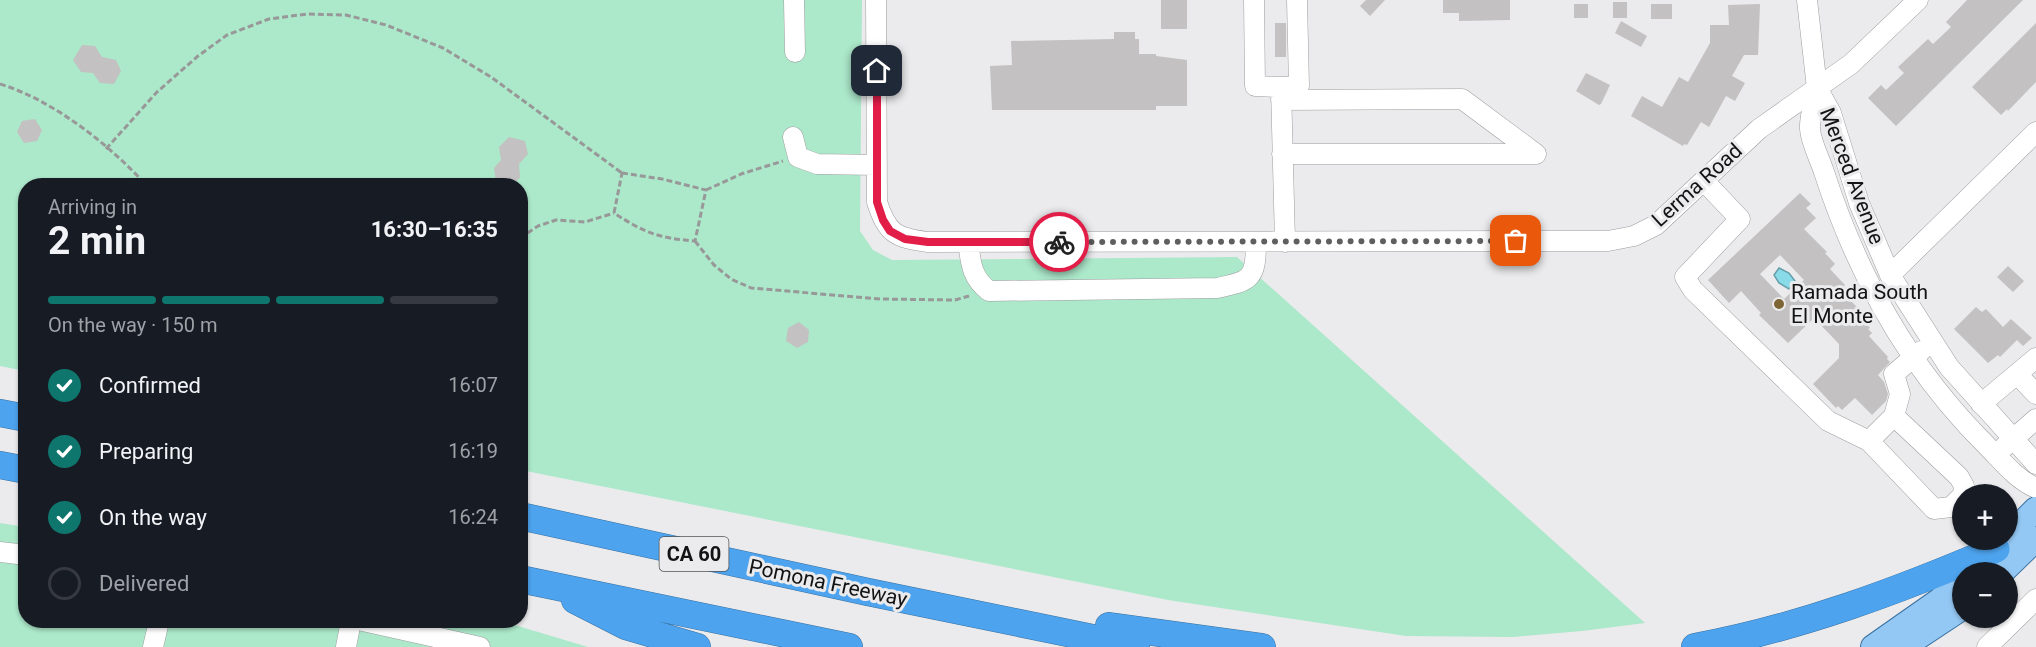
<!DOCTYPE html>
<html lang="en">
<head>
<meta charset="utf-8">
<style>
  :root { --surface:#171b24; --page:#20242c; --text:#f1f3f6; --muted:#9ea1a6; --line:#363941; --accent:#0f766e }
  body { margin:0; font-family:Roboto,sans-serif; background:var(--page); color:var(--text); height:100vh; display:flex; flex-direction:column; font-size:22px; white-space:nowrap }
  * { box-sizing:border-box; margin:0 }
  p { font-size:20px; color:var(--muted) }
  .icon { flex:none; width:33px; height:33px; fill:none; stroke:currentColor; stroke-width:2; stroke-linecap:round; stroke-linejoin:round }
  .map { position:relative; flex:1; overflow:hidden }
  .sheet { position:absolute; left:18px; top:178px; width:510px; height:450px; display:flex; flex-direction:column; background:var(--surface); border-radius:24px; box-shadow:0 2px 4px #0004 }
  .sheet>* { flex:none }
  .controls { position:absolute; left:1952px; top:484px; display:grid; gap:12px }
  .controls a { display:grid; place-items:center; width:66px; height:66px; border-radius:50%; background:var(--surface); box-shadow:0 2px 4px #0004; font-size:30px }
  .pin { position:absolute; display:grid; place-items:center; width:51px; height:51px; color:#fff; margin:-26px; border-radius:12px; box-shadow:0 3px 9px #0006 }
  .courier { position:absolute; display:grid; place-items:center; width:60px; height:60px; margin:-30px; border:4px solid #e11d48; border-radius:50%; background:#fff; color:#222; box-shadow:0 2px 8px #0007 }
  .head em { font-style:normal; font-weight:700 }
  .head div { display:flex; flex-direction:column-reverse }
  .head { display:flex; align-items:center; justify-content:space-between; height:102px; padding:0 30px }
  h1 { font-size:39px; font-weight:700; line-height:45px }
  .bar { display:grid; grid-template-columns:repeat(4,1fr); gap:9px 6px; align-content:center; height:72px; padding:0 30px }
  .bar i { height:8px; border-radius:4px; background:var(--line) }
  .bar .selected { background:var(--accent) }
  .bar p { grid-column:span 4 }
  ol { padding:0 30px; list-style:none }
  li { display:flex; align-items:center; gap:18px; height:66px }
  li p { margin-inline-start:auto }
  li .icon { padding:6px; border-radius:50%; background:var(--accent); color:#fff; stroke-width:4 }
  li:last-child { color:var(--muted) }
  li i { width:33px; height:33px; border:3px solid var(--line); border-radius:50% }
  .map>svg:first-child { display:block }
</style>
</head>
<body>
<div class="map">
<svg width="2036" height="647" viewBox="0 0 2036 647">
  <rect width="100%" height="100%" fill="#ebebed"/>
  <path fill="#ace8ca" d="M0,0h862l-2,231 13,19 19,10 345,-3 408,366 -63,8 -69,6 -107,-1 -238,-36 -647,-130 -1,-284h-494l-1,185 -25,-5z
    M0,523l25,4 1,94h475l87,26h-588z"/>
  <path fill="#8adbe9" stroke="#669fa9" stroke-width="1.5" d="M1779,268l10,5 6,8 -6,8 -10,-6 -5,-8z"/>
  <path fill="#c3c1c1" fill-rule="evenodd" d="M1161,0h26v29h-26z
    M1366,0h19l-15,16 -10,-10z
    M1443,0h67v20l-51,1v-8h-16z
    M1967,0h56l-127,126 -28,-28 13,-13 5,5 18,-17 -6,-6 30,-28 5,5 18,-17 -5,-5z
    M1613,2h14v16h-14z
    M1574,4h14v14h-14z
    M1651,4h21v15h-21z
    M1760,4l-2,51h-14l-12,21 13,7 -10,18 -9,-5 -17,31 -8,-5 -14,23 -3,-1 -1,2 -52,-30 11,-20 20,11 17,-30 9,5 22,-39v-18h19l-1,-20z
    M1621,21l26,15 -6,11 -26,-14z
    M1275,23h11v34h-11z
    M2036,23v59l-28,29 -1,-2 -6,6 -29,-28z
    M1114,32h21v7h4v15h17v2l31,4v46h-31v4h-164l-2,-44 22,-1 -1,-24 103,-2z
    M82,45l13,1 7,11 14,3 5,11 -7,13 -14,-1 -7,-10 -12,-1 -8,-12z
    M1586,73l24,12 -9,19 -2,1 -23,-14z
    M35,119l7,11 -5,11 -13,2 -7,-11 5,-11z
    M509,137l16,4 3,13 -9,10 1,14 -10,8 -14,-4 -2,-14 7,-8 -2,-13z
    M1800,193l11,11 -5,4 10,10 -12,11 23,23 -2,1 10,11 -5,5 15,16 -2,2 9,9 -3,3 10,10 -2,2 13,17 -2,1 4,4 -3,3 19,21 -1,2 3,3 -12,13 6,7 4,12 -2,7 -14,14 -17,-17 -13,12 -4,-4 -2,2 -23,-24 26,-26v-14l-25,-26 -26,25 -29,-28 2,-2 -20,-22 -12,12 -21,-23zM1780,255l24,25 -20,19 -24,-25z
    M2008,266l16,15 -11,11 -16,-15z
    M1976,307l6,5 4,-3 17,18 8,-8 21,19 -9,8 -6,-6 -17,17 -2,-2 -10,8 -34,-34z
    M799,322l10,8 -1,12 -11,6 -11,-7 2,-13z"/>
  <g fill="none" stroke-linecap="round" stroke-linejoin="round">
    <g stroke="#9d9d9f" stroke-width="21">
      <path id="minor" d="M794,0l1,52
        M876,0l1,202c10,31 18,36 51,40l680,-1 26,-5 22,-11 103,-96 92,-65 67,-64
        M1254,0l1,86 26,1 4,155
        M1807,0l10,88 14,25 28,90 31,72 59,92 87,97
        M1281,87l18,-1 -2,-86
        M1817,88c-2,12 -8,29 -7,41 1,14 10,30 14,43 34,105 85,197 164,275 15,15 28,32 48,41
        M1281,100l181,-1 74,55h-254
        M793,137l5,20 19,7 60,1
        M1704,181l36,38 -55,58 8,13 135,131 41,20 65,68 17,-2 11,-11
        M968,242c3,21 3,35 21,49l228,-3c34,-7 39,-9 39,-46
        M1890,275l146,-143
        M2017,374l19,20
        M1981,404l55,-46
        M1894,416l6,-22 -6,-20 27,-23
        M1869,441l25,-25 65,61 5,9 -1,9
        M2004,447l32,-28
        M0,552l26,3
        M363,621l117,26
        M153,647l6,-26
        M346,647l5,-26
        M1987,647l49,-48"/>
    </g>
    <g stroke="#3971a1" stroke-width="26">
      <path id="major" d="M2007,538l29,-29
        M2001,573l35,-34
        M1873,647l67,-47 22,-20
        M1903,647l59,-39"/>
    </g>
    <g stroke="#3971a1" stroke-width="28">
      <path id="highway" d="M0,413l26,5
        M0,465l26,5
        M520,516l348,76 268,55
        M520,579l329,68
        M575,600l51,26 71,21
        M1109,626l153,21
        M1695,647c104,-19 205,-57 301,-98"/>
    </g>
    <path stroke="#989899" stroke-width="3" stroke-dasharray="6 3" stroke-linecap="butt" d="M0,84c53,16 110,61 147,102
      M106,149l51,-57 41,-36 29,-21 42,-16 38,-5 39,1 40,10 57,23 48,29 131,96
      M622,173l40,6 44,11 -11,51c-37,-3 -50,-8 -81,-28z
      M706,190l35,-16 42,-13
      M520,238l18,-12 18,-6 29,2 29,-9
      M695,241l19,24 17,14 20,9 129,11 75,1 14,-4"/>
    <use href="#minor" stroke="#fff" stroke-width="20"/>
    <use href="#major" stroke="#94c8f4" stroke-width="24"/>
    <use href="#highway" stroke="#4da3ed" stroke-width="27"/>
  </g>
  <g fill="none" stroke-linecap="round" stroke-linejoin="round">
    <path stroke="#5f5f5f" stroke-width="6" stroke-dasharray="0 10.8" d="M1059,242l457,-1"/>
    <path stroke="#e11d48" stroke-width="8" d="M877,71v131l6,18 7,11 15,8 23,3h131"/>
  </g>
  <circle fill="#7d6536" stroke="#ebebed" stroke-width="2" cx="1779" cy="304" r="6"/>
  <g text-anchor="middle" dominant-baseline="central" stroke-width="6" stroke-linejoin="round" paint-order="stroke">
    <rect fill="#ebebed" stroke="#545454" stroke-width="1.5" x="659.5" y="537" width="69" height="34" rx="4.5"/>
    <g font-size="20" font-weight="bold" fill="#131313">
      <text x="694" y="554">CA 60</text>
    </g>
    <g font-size="21" fill="#131313" stroke="#ebebed">
      <text transform="translate(1852 176) rotate(69)">Merced Avenue</text>
      <text transform="translate(1697 185) rotate(-42)">Lerma Road</text>
      <text transform="translate(828 583) rotate(12)">Pomona Freeway</text>
    </g>
    <g font-size="21" fill="#131313" stroke="#ebebed" text-anchor="start">
      <text x="1791" y="292">Ramada South<tspan x="1791" dy="24">El Monte</tspan></text>
    </g>
  </g>
</svg>
<div class="controls">
<a>+</a>
<a>−</a>
</div>
<div class="pin" style="left:1516px;top:241px;background:#ea580c"><svg class="icon" aria-label="bag" viewBox="0 0 24 24"><path d="M5 8h14l-1 12H6zM9 8a3 3 0 0 1 6 0"/></svg></div>
<div class="pin" style="left:877px;top:71px;background:#1f2937"><svg class="icon" aria-label="home" viewBox="0 0 24 24"><path d="M3 11l9-7 9 7M6 9v11h12V9"/></svg></div>
<div class="courier" style="left:1059px;top:242px"><svg class="icon" aria-label="bike" viewBox="0 0 24 24"><circle cx="6" cy="16" r="4"/><circle cx="18" cy="16" r="4"/><path d="M6 16l4-8h5l3 8M10 8l3 8H6M13 5h3"/></svg></div>
<section class="sheet">
<div class="head"><div><h1>2 min</h1><p>Arriving in</p></div><em>16:30–16:35</em></div>
<div class="bar"><i class="selected"></i><i class="selected"></i><i class="selected"></i><i></i><p>On the way · 150 m</p></div>
<ol>
<li><svg class="icon" aria-label="check" viewBox="0 0 24 24"><path d="M5 12l5 5 9-10"/></svg>Confirmed<p>16:07</p></li>
<li><svg class="icon" aria-label="check" viewBox="0 0 24 24"><path d="M5 12l5 5 9-10"/></svg>Preparing<p>16:19</p></li>
<li><svg class="icon" aria-label="check" viewBox="0 0 24 24"><path d="M5 12l5 5 9-10"/></svg>On the way<p>16:24</p></li>
<li><i></i>Delivered</li>
</ol>
</section>
</div>
</body>
</html>
